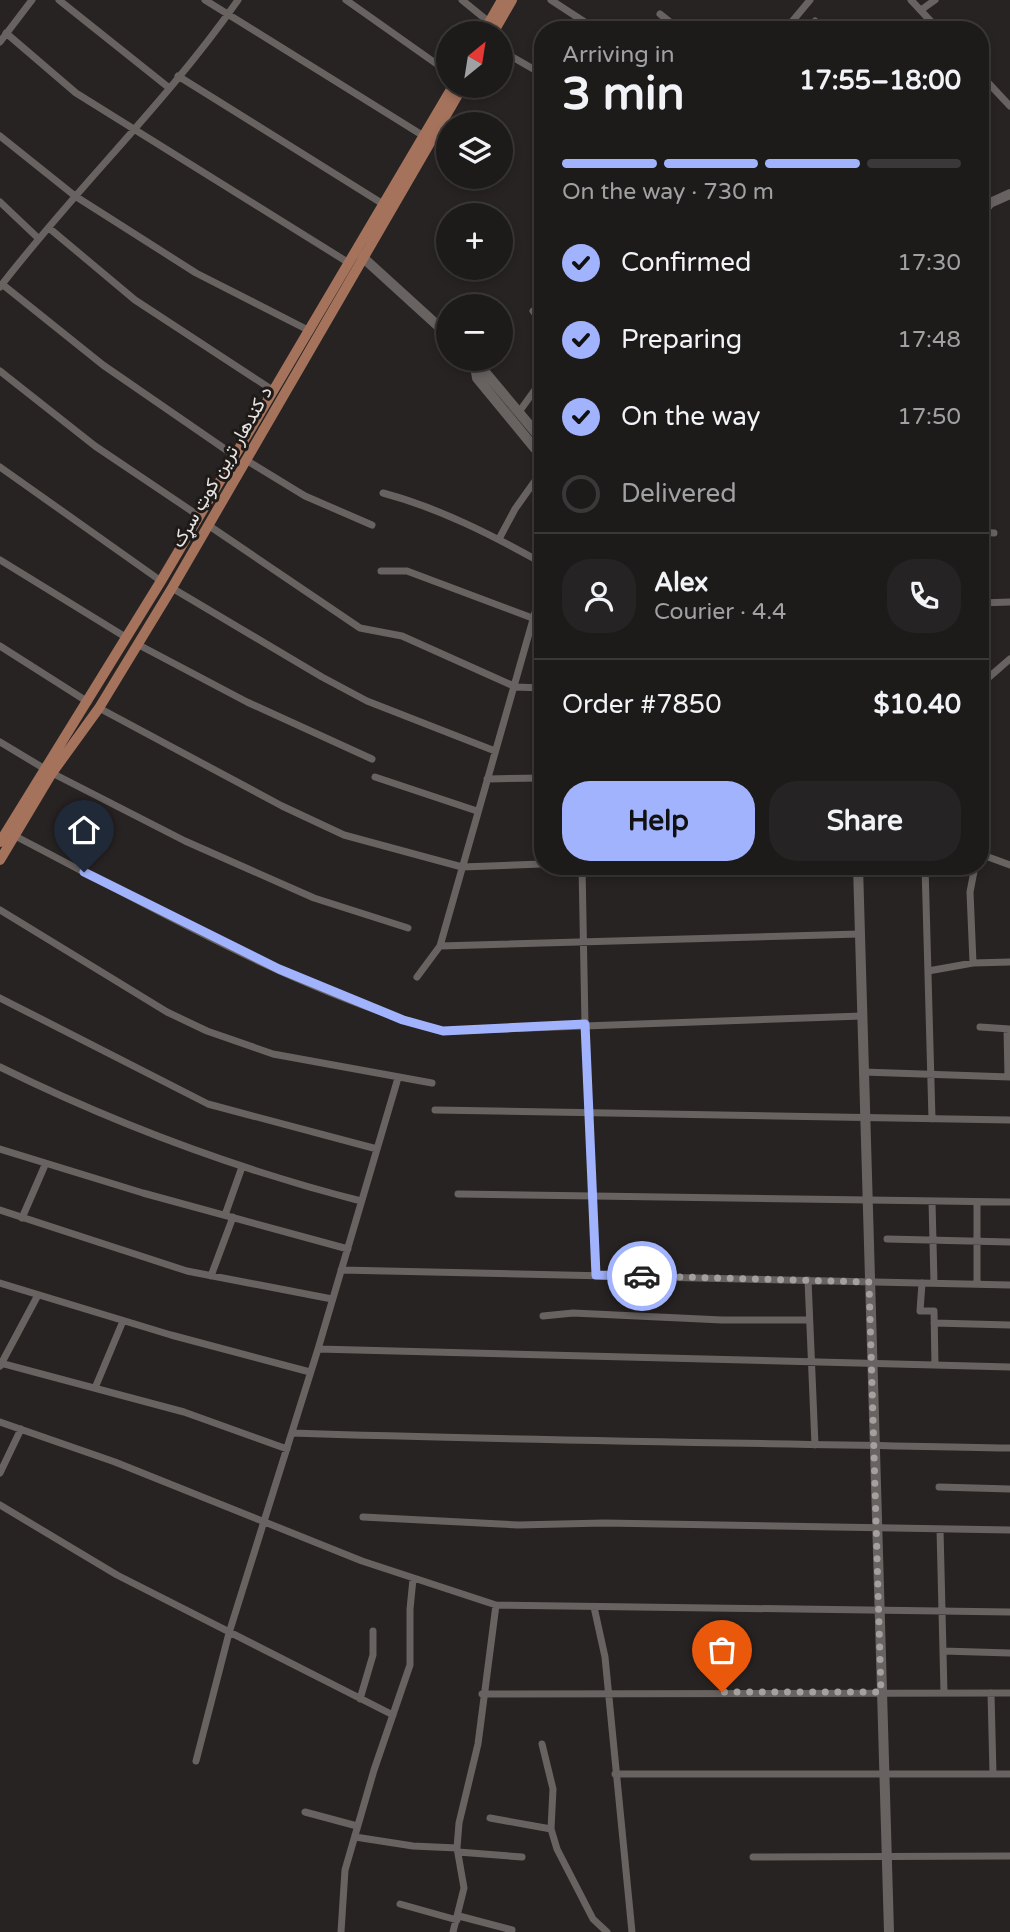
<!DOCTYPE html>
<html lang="en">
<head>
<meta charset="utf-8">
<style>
  :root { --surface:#1d1a1a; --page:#252323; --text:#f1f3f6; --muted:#a0a1a2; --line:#3b3839; --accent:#a1b3fd }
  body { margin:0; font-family:"Varela Round",Vazirmatn,sans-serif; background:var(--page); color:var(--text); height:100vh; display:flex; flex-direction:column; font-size:26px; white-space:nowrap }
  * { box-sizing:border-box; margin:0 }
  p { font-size:23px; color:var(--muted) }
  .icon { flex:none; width:38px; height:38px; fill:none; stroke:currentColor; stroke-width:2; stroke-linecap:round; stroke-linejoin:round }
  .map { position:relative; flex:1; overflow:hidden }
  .drawer { position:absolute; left:534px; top:21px; width:455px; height:854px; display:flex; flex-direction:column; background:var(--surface); border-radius:28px; box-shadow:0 4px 10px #0003,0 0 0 2px var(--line) }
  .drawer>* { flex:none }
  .needle { width:46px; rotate:30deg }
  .tools { position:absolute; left:436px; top:21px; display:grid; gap:14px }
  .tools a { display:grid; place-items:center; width:77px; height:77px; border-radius:50%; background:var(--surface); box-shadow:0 4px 10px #0003,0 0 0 2px var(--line); font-size:35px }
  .pin { position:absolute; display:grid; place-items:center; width:60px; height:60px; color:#fff; margin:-72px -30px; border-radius:50% 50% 50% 0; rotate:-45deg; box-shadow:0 0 7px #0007 }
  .pin .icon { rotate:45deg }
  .courier { position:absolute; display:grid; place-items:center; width:70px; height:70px; margin:-35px; border:5px solid #a1b3fd; border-radius:50%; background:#fff; color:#222; box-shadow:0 2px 9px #0007 }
  .head em { font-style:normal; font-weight:700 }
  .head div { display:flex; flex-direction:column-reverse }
  .head { display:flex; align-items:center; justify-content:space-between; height:119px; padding:0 28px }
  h1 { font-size:46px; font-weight:700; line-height:52px }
  .bar { display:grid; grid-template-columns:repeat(4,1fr); gap:10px 7px; align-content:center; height:84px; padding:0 28px }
  .bar i { height:9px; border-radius:5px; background:var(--line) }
  .bar .current { background:var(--accent) }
  .bar p { grid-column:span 4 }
  .line { display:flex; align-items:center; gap:18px; padding:0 28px; border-top:2px solid var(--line) }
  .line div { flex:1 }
  .round { display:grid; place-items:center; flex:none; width:74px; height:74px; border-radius:28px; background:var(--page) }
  ol { padding:0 28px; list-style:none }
  li { display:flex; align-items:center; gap:21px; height:77px }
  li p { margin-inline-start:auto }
  li .icon { padding:7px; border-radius:50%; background:var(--accent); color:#111; stroke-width:4 }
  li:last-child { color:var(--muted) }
  li i { width:38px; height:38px; border:4px solid var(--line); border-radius:50% }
  .cta { display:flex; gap:14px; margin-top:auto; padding:14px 28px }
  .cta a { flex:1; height:80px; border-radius:28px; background:var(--accent); color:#111; font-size:28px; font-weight:700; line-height:80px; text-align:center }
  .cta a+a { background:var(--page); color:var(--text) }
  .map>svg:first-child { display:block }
</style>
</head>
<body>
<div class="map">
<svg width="1010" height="1932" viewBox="0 0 1010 1932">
  <rect width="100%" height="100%" fill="#272322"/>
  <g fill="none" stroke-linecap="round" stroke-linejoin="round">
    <path stroke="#686361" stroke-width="7" d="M59,0l109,87
      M205,0l217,135
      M346,0l102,72
      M462,0l27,22
      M551,0l46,30
      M911,0l28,30
      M921,10l14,-10
      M660,14l20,16
      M815,21l8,9
      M785,30l25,-30
      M6,33l70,60 273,170
      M0,42l32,-42
      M500,50l42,24
      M980,74l30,32
      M178,76l205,128
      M0,136l75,60 121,77 114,58
      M980,193l10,10
      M0,202l38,36
      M49,228l86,72 139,91
      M2,284l101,81 132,91
      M0,287c76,-99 167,-185 238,-287
      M533,311l9,12
      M0,371l95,75 104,70
      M519,412l23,-32
      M246,460l59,36 67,29
      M0,467l161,114
      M383,493c56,15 109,42 159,70
      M208,525l152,103 42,8 114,51 26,1
      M980,532l14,1
      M499,539l16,-30 27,-38
      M0,560l127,78
      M381,571h26l128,48 7,-1
      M172,588l150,89 45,24 128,50
      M980,603l30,-1
      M137,644l110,58 125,57
      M0,646l88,56
      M980,679l8,-1 22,-19
      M99,708l183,98 62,29 118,32 80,-3
      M0,742l45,27
      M52,773l133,68 129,57 94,30
      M375,777l102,34
      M487,779l55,-1
      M15,836c132,68 285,158 429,195l418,-15
      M980,854l30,11
      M582,866l3,159 11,250
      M925,866l7,253
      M0,910l167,102 40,19 66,23 159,29
      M440,946l419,-12
      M973,963l-3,-71 5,-26
      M928,971l45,-8 37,-1
      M417,977l23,-31 102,-358
      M0,998l208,106 169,45
      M980,1027l30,2
      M1007,1029l1,48
      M0,1067c116,57 236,102 361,134
      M863,1072l147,5
      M435,1110l575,10
      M0,1149l143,44 205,56
      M458,1194l552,8
      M932,1201l2,82
      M977,1202v82
      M0,1210l187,61 145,28
      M225,1215l17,-48
      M22,1218l23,-53
      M887,1239l123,3
      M341,1270l669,15
      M211,1276l22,-59
      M808,1280l7,165
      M0,1283l171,52 139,37
      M922,1283l-2,28h14l1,54
      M543,1316l30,-3 149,7h87
      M934,1323l76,2
      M318,1349l692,18
      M0,1363l184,49 103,37
      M0,1366l38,-71
      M95,1388l28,-67
      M0,1422l115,40 247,99 134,44 514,7
      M292,1433c239,8 479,10 718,15
      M0,1473l21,-44
      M939,1487l71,2
      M0,1505l117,70 276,140
      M363,1517l155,8 86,-2 406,7
      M940,1529l4,164
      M594,1607l11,50 27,275
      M943,1651l67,2
      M991,1693l2,81
      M482,1694l528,-1
      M360,1699l13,-44v-24
      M542,1744l11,45 -2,40 6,20 36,70 14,13
      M196,1761l33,-128 89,-284 80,-271
      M615,1774h395
      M305,1812l52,14
      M490,1818l61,11
      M355,1837l58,9 44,2
      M458,1852l64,5
      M753,1857l257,-1
      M400,1904l57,16
      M459,1916l53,14
      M341,1932l4,-62 29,-100 36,-105v-56l3,-30
      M453,1932l11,-44 -7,-40 2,-25 19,-79 18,-139"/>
    <path stroke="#686361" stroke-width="10" d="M980,215l10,-12 20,-9
      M358,253l90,82
      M470,359l15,13 57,68
      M475,366l2,12 65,79
      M858,866l31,1066"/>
    <path stroke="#a5735c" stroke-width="10" d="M483,33l19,-33
      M493,33l19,-33
      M0,842l161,-261 292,-495
      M0,860l52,-87 47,-65 73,-120 291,-502"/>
  </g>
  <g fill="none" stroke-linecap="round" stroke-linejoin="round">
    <path stroke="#a3a09f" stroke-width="7" stroke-dasharray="0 12.6" d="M642,1276l227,6 12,410h-159"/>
    <path stroke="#a1b3fd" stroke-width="9" d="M84,872l195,97 124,51 40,11 142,-7 11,251 46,1"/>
  </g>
  <g text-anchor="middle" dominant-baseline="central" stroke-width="6" stroke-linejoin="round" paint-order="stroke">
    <g font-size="19" fill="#e6e3e2" stroke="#1d1a18">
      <text transform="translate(222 467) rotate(-60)">د کندهار ترين کوټ سړک</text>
    </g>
  </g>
</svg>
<div class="tools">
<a><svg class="needle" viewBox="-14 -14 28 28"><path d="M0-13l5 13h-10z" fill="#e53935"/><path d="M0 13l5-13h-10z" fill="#a0a1a2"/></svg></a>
<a><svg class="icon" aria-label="layers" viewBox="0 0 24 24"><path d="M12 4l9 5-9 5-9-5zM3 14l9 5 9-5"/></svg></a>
<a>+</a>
<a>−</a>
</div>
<div class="pin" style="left:722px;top:1692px;background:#ea580c"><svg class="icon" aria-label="bag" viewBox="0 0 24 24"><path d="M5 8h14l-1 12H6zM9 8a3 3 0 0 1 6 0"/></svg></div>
<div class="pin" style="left:84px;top:872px;background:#1f2937"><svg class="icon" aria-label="home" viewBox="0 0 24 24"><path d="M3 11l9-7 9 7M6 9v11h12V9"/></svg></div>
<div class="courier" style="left:642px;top:1276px"><svg class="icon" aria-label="car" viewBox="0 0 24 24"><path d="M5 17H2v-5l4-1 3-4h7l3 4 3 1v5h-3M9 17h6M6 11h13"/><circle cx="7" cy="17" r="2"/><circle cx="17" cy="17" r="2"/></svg></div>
<section class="drawer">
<div class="head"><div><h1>3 min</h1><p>Arriving in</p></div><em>17:55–18:00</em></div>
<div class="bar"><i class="current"></i><i class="current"></i><i class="current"></i><i></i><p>On the way · 730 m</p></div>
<ol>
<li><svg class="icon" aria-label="check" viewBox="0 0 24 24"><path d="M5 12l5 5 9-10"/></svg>Confirmed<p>17:30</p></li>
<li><svg class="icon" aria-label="check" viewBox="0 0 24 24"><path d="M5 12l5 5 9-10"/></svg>Preparing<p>17:48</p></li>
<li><svg class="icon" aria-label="check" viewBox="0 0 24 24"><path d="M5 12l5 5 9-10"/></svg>On the way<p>17:50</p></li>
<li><i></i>Delivered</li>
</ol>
<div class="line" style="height:126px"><a class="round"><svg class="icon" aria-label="person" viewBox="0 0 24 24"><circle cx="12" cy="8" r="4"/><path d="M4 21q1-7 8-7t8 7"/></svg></a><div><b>Alex</b><p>Courier · 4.4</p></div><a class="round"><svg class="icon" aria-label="phone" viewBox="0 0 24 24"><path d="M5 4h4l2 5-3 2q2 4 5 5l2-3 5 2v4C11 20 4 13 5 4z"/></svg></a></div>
<div class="line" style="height:91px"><div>Order #7850</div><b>$10.40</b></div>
<div class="cta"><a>Help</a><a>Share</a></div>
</section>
</div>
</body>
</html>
